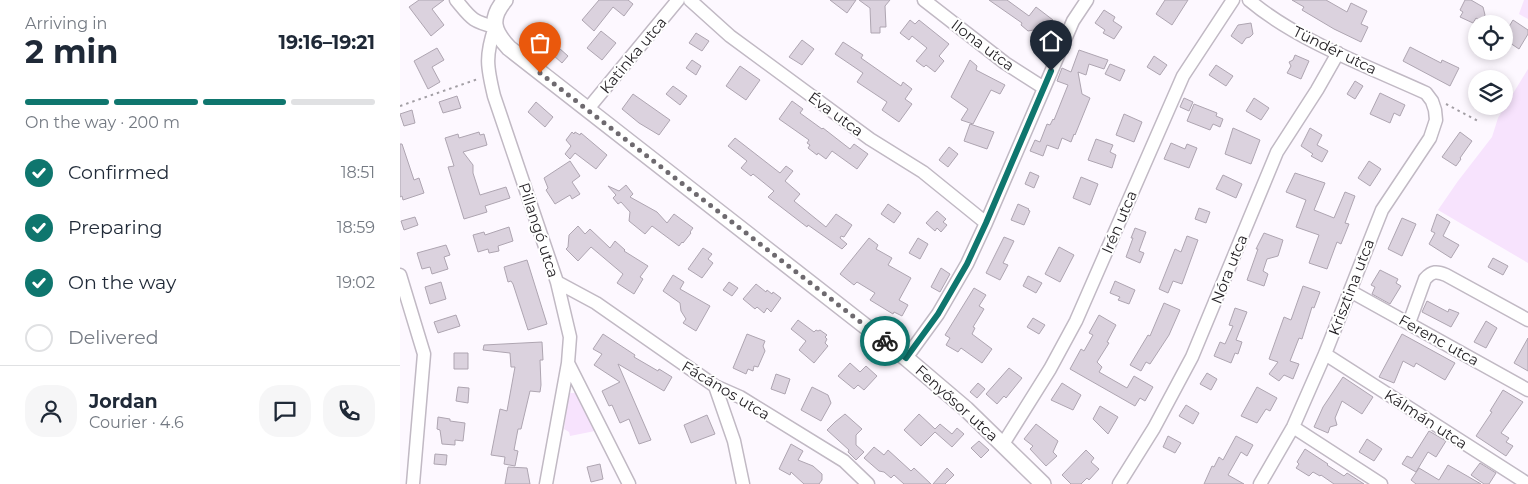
<!DOCTYPE html>
<html lang="en">
<head>
<meta charset="utf-8">
<style>
  :root { --surface:#fff; --page:#f6f6f7; --text:#1f2937; --muted:#747a83; --line:#e0e1e3; --accent:#0f766e }
  body { margin:0; font-family:Montserrat,sans-serif; background:var(--page); color:var(--text); height:100vh; display:flex; flex-direction:column; font-size:19px; white-space:nowrap }
  * { box-sizing:border-box; margin:0 }
  p { font-size:16px; color:var(--muted) }
  .icon { flex:none; width:28px; height:28px; fill:none; stroke:currentColor; stroke-width:2; stroke-linecap:round; stroke-linejoin:round }
  .map { position:relative; flex:1; overflow:hidden }
  .drawer { display:flex; flex-direction:column; background:var(--surface); width:400px }
  .drawer>* { flex:none }
  .tools { position:absolute; left:1068px; top:15px; display:grid; gap:10px }
  .tools a { display:grid; place-items:center; width:45px; height:45px; border-radius:50%; background:var(--surface); box-shadow:0 2px 8px #0003; font-size:25px }
  .pin { position:absolute; display:grid; place-items:center; width:42px; height:42px; color:#fff; margin:-51px -21px; border-radius:50% 50% 50% 0; rotate:-45deg; box-shadow:0 0 5px #0007 }
  .pin .icon { rotate:45deg }
  .courier { position:absolute; display:grid; place-items:center; width:50px; height:50px; margin:-25px; border:4px solid #0f766e; border-radius:50%; background:#fff; color:#222; box-shadow:0 1px 6px #0007 }
  .head em { font-style:normal; font-weight:700 }
  .head div { display:flex; flex-direction:column-reverse }
  .head { display:flex; align-items:center; justify-content:space-between; height:85px; padding:0 25px }
  h1 { font-size:32px; font-weight:700; line-height:38px }
  .bar { display:grid; grid-template-columns:repeat(4,1fr); gap:8px 5px; align-content:center; height:60px; padding:0 25px }
  .bar i { height:6px; border-radius:4px; background:var(--line) }
  .bar .current { background:var(--accent) }
  .bar p { grid-column:span 4 }
  .line { display:flex; align-items:center; gap:12px; padding:0 25px; border-top:1px solid var(--line) }
  .line div { flex:1 }
  .round { display:grid; place-items:center; flex:none; width:52px; height:52px; border-radius:20px; background:var(--page) }
  ol { padding:0 25px; list-style:none }
  li { display:flex; align-items:center; gap:15px; height:55px }
  li p { margin-inline-start:auto }
  li .icon { padding:5px; border-radius:50%; background:var(--accent); color:#fff; stroke-width:4 }
  li:last-child { color:var(--muted) }
  li i { width:28px; height:28px; border:2px solid var(--line); border-radius:50% }
  main { display:flex; flex:1; min-height:0 }
  .map>svg:first-child { display:block }
</style>
</head>
<body>
<main>
<section class="drawer">
<div class="head"><div><h1>2 min</h1><p>Arriving in</p></div><em>19:16–19:21</em></div>
<div class="bar"><i class="current"></i><i class="current"></i><i class="current"></i><i></i><p>On the way · 200 m</p></div>
<ol>
<li><svg class="icon" aria-label="check" viewBox="0 0 24 24"><path d="M5 12l5 5 9-10"/></svg>Confirmed<p>18:51</p></li>
<li><svg class="icon" aria-label="check" viewBox="0 0 24 24"><path d="M5 12l5 5 9-10"/></svg>Preparing<p>18:59</p></li>
<li><svg class="icon" aria-label="check" viewBox="0 0 24 24"><path d="M5 12l5 5 9-10"/></svg>On the way<p>19:02</p></li>
<li><i></i>Delivered</li>
</ol>
<div class="line" style="height:90px"><a class="round"><svg class="icon" aria-label="person" viewBox="0 0 24 24"><circle cx="12" cy="8" r="4"/><path d="M4 21q1-7 8-7t8 7"/></svg></a><div><b>Jordan</b><p>Courier · 4.6</p></div><a class="round"><svg class="icon" aria-label="chat" viewBox="0 0 24 24"><path d="M4 5h16v11H9l-5 4z"/></svg></a><a class="round"><svg class="icon" aria-label="phone" viewBox="0 0 24 24"><path d="M5 4h4l2 5-3 2q2 4 5 5l2-3 5 2v4C11 20 4 13 5 4z"/></svg></a></div>
</section>
<div class="map">
<svg width="1128" height="484" viewBox="0 0 1128 484">
  <rect width="100%" height="100%" fill="#fdf8ff"/>
  <path fill="#f7e3fd" d="M1124,0h4v19l-9,-5z
    M1128,69v194l-90,-53 20,-29 34,-44 6,-19z
    M169,393h9l17,35v3l-25,5 -1,-4 -5,-3z"/>
  <path fill="#dbd2de" stroke="#aea5b1" d="M19,0h25l-12,9 12,16 -13,11 -22,-29z
    M199,0h29l5,4 -9,12 -11,-9 -19,24 -12,-11z
    M430,0h26l-9,13z
    M459,0h31l-5,6 1,21h-6v6h-9l-1,-25z
    M589,0h18l22,16 7,-9 17,13 -12,16 -7,-6 -6,1 -7,-6 1,-2z
    M765,0h23l-16,25 -16,-11z
    M892,0h34l21,12 4,-9 16,8 -6,13 7,3 -7,15 -27,-13 -32,-19 2,-3z
    M1065,0h6l12,7 2,8 -3,7 -6,-4 -3,5 -13,-6 3,-5 -3,-2z
    M704,10l11,7 -2,4 9,6 -8,12 -11,-6 2,-3 -10,-7z
    M510,20l5,4 4,-4 30,24 -10,12 5,5 -9,11 -9,-7 -2,2 -8,-6 11,-13 -15,-12 -3,4 -9,-7z
    M1113,20l15,10v4l-9,15 -15,-10v-4z
    M851,23l2,11 -3,3 -4,1 -4,6 -11,-8 7,-11z
    M201,31l15,12 -14,17 -15,-12z
    M296,33l13,8 -7,10 -13,-8z
    M402,40l12,9 -12,16 -13,-8z
    M443,42l20,13 -2,3 40,28 2,-4 9,7 -7,10 7,5 -13,18 -17,-12 5,-8 -30,-20 6,-9 -28,-19z
    M1010,47l31,16 1,-3 17,8 -9,18 -47,-25z
    M37,48l7,12 -12,7 8,15 -12,7 -14,-28z
    M159,48l9,8 -6,7 -9,-8z
    M679,50l29,10 -4,9 -15,-5 -3,11 -8,-3 4,22 8,4 -15,37 -1,-1 -3,8 -9,-4 -4,11 -11,-4 -4,11 -13,-5 5,-11 5,2 7,-18 3,1 3,-6 1,1 14,-35 -11,-4 5,-13 9,4z
    M895,55l14,6 -8,18 -14,-6 4,-7 -2,-4 4,-2z
    M754,56l13,9 -7,10 -13,-8z
    M292,60l9,6 -5,9 -10,-7z
    M570,60l7,6 -1,4 29,15 -5,9 -9,-4 -18,34 -12,-4 7,-11 -17,-12z
    M710,64l15,6 -5,11 -15,-7z
    M816,65l17,11 -7,10 -17,-11z
    M340,66l20,14 -14,20 -20,-14z
    M955,81l8,5 -8,13 -8,-5z
    M273,86l14,10 -7,9 -14,-11z
    M980,93l25,12 -5,11 -6,-3 -4,10 -20,-9z
    M233,94l37,26 -11,15 -20,-12 -17,-14z
    M57,96l4,12 -18,5 -4,-11z
    M784,98l9,4 -4,9 -9,-4z
    M854,98l15,10 -8,12 -15,-9z
    M392,101l11,8 -3,4 22,16 1,-1 27,21 4,-5 14,10 -11,15 -25,-18 -6,8 -8,-6 -1,2 -9,-7 2,-3 -3,-2 2,-3 -30,-21z
    M136,102l17,15 -8,10 -17,-15z
    M794,104l23,9 -1,3 7,3 -3,8 -7,-3 -3,6 -23,-9z
    M12,110l3,13 -11,3 -4,-12z
    M724,114l18,8 -8,20 -18,-7z
    M570,124l24,8 -7,17 -23,-8z
    M833,128l27,12 -9,24 -26,-10z
    M910,128l12,7 -5,10 11,6 -6,11 -11,-6 2,-2 -12,-8z
    M79,132l1,3 4,-1 3,11 -24,7 10,13v8l7,22 26,-8 4,11 -25,8 2,6 -23,7 -16,-52 6,-1 -9,-28 13,-4 1,4z
    M172,132l2,2 1,-2 5,3 1,-2 26,22 -11,14 -21,-16 -5,6 -5,-5 6,-8 -5,-6z
    M1060,132l12,9 -12,17 1,1 -5,7 -14,-9z
    M335,138l45,35 6,-7 7,5 -8,10 15,13 -6,7 32,26 10,-13 16,11 -8,12 -3,-1 -1,2 7,6 -5,5 -34,-24 -1,2 -39,-30 6,-6 -21,-17 -2,2 -10,-8 6,-7 -19,-15z
    M696,139l17,6 -3,7 6,3 -4,13 -24,-8z
    M771,143l14,6 2,-5 10,4 -8,20 -25,-9z
    M0,144h2l12,36 5,-2 5,15 -21,7 -1,-4 -2,1z
    M549,147l9,7 -10,13 -9,-7z
    M170,161l10,15 -8,6 8,12 -8,5 -2,-4 -15,9 -9,-14 2,-2 -4,-10z
    M969,161l12,8 -11,17 -12,-8z
    M630,172l9,4 -5,12 -9,-4z
    M895,173l30,10 -11,27 20,8 11,-26 10,4 -10,27 4,1 -8,20 -4,-2 -10,27 -18,-6 10,-28 -23,-8 10,-27 -20,-8z
    M823,175l19,9 -6,14 -20,-9z
    M681,177l17,7 -8,21 -17,-7z
    M226,185l7,9 -3,3 27,15 10,11 7,-9 19,14 -3,4 1,1 -8,10 -1,-1 -3,4 -27,-20 -7,8 -16,-13 1,-9 -9,-10 -3,2 -5,-6 3,-3 -8,-9 11,5z
    M488,204l13,9 -7,10 -13,-9z
    M618,204l11,5 -1,1 2,1 -6,14 -13,-5z
    M799,208l11,4 -4,11 -11,-4z
    M537,211l9,8 -3,3 4,3 -6,7 -4,-4 -2,3 -9,-8z
    M1037,214l13,8 -7,14 16,9 -8,13 -22,-14 6,-11 -4,-2z
    M15,217l3,8 -14,5 -3,-9z
    M1002,218l14,6 -14,32 -14,-7z
    M178,226l7,8 5,-5 20,19 5,-7 10,9 -1,1 24,15 -8,11 3,2 -9,15 -17,-11 6,-9 -32,-27 -13,14 -12,-12 2,-2 1,-12z
    M109,227l4,14 -15,5 1,5 -10,2 -1,-4 -10,3 -5,-17 11,-3 1,3z
    M735,228l11,4 -7,19 5,2 -4,10 -14,-6 7,-19h-2z
    M864,233l19,7 -5,16 -11,3 -4,12 5,3 -4,12 -17,-6 11,-31h-2z
    M787,236l11,4 -16,44 -9,-3 -5,12 -9,-4 16,-40 6,3z
    M604,237l10,4 -11,22 5,2 -8,15 -14,-7z
    M469,238l9,7 -2,4 16,9 -4,7 23,13 -12,22 9,5 -6,11 -8,-4 -1,2 -23,-14 5,-7 -18,-11 -3,3 -14,-11z
    M518,238l10,6 -8,15 -11,-6z
    M46,245l4,10 -6,2 4,12 -16,5 -2,-7 -8,2 -5,-16z
    M659,247l15,8 -14,27 -15,-8z
    M303,248l9,6 -4,5 5,4 -11,15 -14,-9z
    M1093,258l15,8 -5,9 -15,-8z
    M127,260l20,64 -19,6 -15,-46 -2,-3 -3,1 -4,-15z
    M541,268l9,6 -10,18 -9,-5z
    M980,270l18,9 -2,4 5,3 -11,18 -18,-10 3,-7 -4,-2z
    M273,275l11,7 -4,7 30,17 -14,25 -13,-8 3,-4 -5,-8 -1,-8 -17,-12z
    M628,276l14,7 -6,10 -13,-7z
    M715,281l20,9 -6,14 -11,-4 2,-3 -10,-4z
    M41,282l5,17 -16,5 -5,-17z
    M329,282l9,6 -6,8 -9,-6z
    M356,284l10,8 1,-2 5,4 1,-2 8,6 -10,14 -4,-4 -3,5 -7,-6 -2,2 -12,-10z
    M903,286l17,6 -6,16 -2,-1 -10,32 -3,-1 -9,23 9,3 -6,15 -9,-4 -5,6 -10,-7 9,-12 -9,-3 15,-42 7,3z
    M574,288l12,7 -7,11 5,3 -11,18 2,1 -3,6 20,15 -10,14 -21,-15 -3,4 -12,-7 4,-7 -5,-3z
    M1027,301l21,11 1,-3 10,4 -8,14 -29,-15z
    M764,303l16,7 -11,25 -19,29 -4,-2 -5,9 -11,-6 18,-30 2,1z
    M835,308l12,4 -11,28 6,2 -4,12 -3,-1 -4,10 -17,-7 6,-14 5,2 8,-18 -4,-1z
    M56,315l4,11 -22,7 -4,-11z
    M699,315l17,10 -9,17 2,1 -12,19 5,5 -3,5 28,16 7,-12 19,11 -8,14 -5,-3 -5,8 -65,-37 11,-20 3,2 9,-16 -4,-2z
    M633,318l12,7 -6,9 -12,-7z
    M398,320l16,12 2,-2 2,1 2,-1 7,5 -2,2 2,2 -2,4 3,3 -14,17 -15,-13 7,-9 -15,-12z
    M1086,321l11,7 -11,20 -12,-6z
    M203,334l32,21 -1,2 24,14 1,-2 13,8 -8,14 -46,-27 33,76 -12,4 -10,-25 -9,4 -8,-18 -3,1 -7,-15 18,-9 -26,-17 8,-11 -9,-5z
    M347,334l18,7 -2,5 2,5 -7,16 -4,-1 -1,5 -5,-2 -2,5 -13,-6z
    M1002,334l53,29 -10,17 -29,-17 -2,4 -11,-6 -9,22 -15,-6z
    M1128,338v33l-14,-8z
    M142,342l1,18h-3l1,25 -1,7 -10,-1 -9,38h-3l-4,21 4,1 -3,15 -11,-2 1,-7 -14,-2 9,-46 7,2 8,-44h-4l-1,-14 -27,-3 1,-5z
    M54,353h14v16h-14z
    M450,363l10,9 6,-6 11,10 -13,14 -6,-5 -4,4 -16,-13z
    M609,368l13,10 -16,20 -2,-2 -7,8 -11,-10z
    M807,373l10,6 -6,11 -11,-6z
    M376,374l14,5 -5,15 -14,-5z
    M943,377l30,20 -11,17 -20,-13 -7,17 2,7 -7,2 -2,6 -14,-6 9,-20z
    M578,383l7,6 -8,9 -7,-6z
    M662,383l19,12 -8,15 -22,-10z
    M58,387l11,1 -1,15 -12,-2z
    M412,387l16,8 3,8 -10,18 -20,-11z
    M857,387l20,11 -7,13 -4,-2 -9,14 -16,-7z
    M1103,390l20,12 -22,31 8,5 -3,4 7,4 -7,10 -30,-20 16,-24 -2,-1z
    M786,405l13,8 -6,11 -14,-8z
    M700,406l18,11 -10,17 -15,-15z
    M445,414l17,15 -6,6v10l8,7 -8,8 -8,-8 1,-2 -22,-20 8,-8z
    M519,414l16,15 5,-5 12,10 5,-6 7,6 -12,13 -17,-15 -14,14 -17,-16z
    M307,415l8,19 -24,9 -7,-18z
    M38,417l12,2v2l15,2 -2,18 -8,-1v5l-13,-1 -2,-14 -3,-1z
    M636,424l22,17 -5,11 4,4 -11,10 -16,-17 3,-3 -9,-7z
    M1029,431l17,10 -10,16 -8,-5 -12,20 -14,-8 5,-8 5,2z
    M768,436l13,7 -6,10 -12,-6z
    M836,436l17,9 -6,11 -6,-4 -13,23 16,9h-40l8,-18 2,1 5,-10 4,3z
    M967,439l15,10 -8,12 -15,-9z
    M579,441l10,9 -8,8 -10,-10z
    M391,444l12,7 -5,9 15,6 9,8v6l-3,4h-15l-13,-12 -1,3 -11,-6z
    M474,447l10,8 4,-5 23,21 3,-3 17,16h-27l-10,-9 -3,3 -7,-6 -5,-1 -15,-13z
    M905,449l23,15 -1,1 17,11 3,-3 17,11h-30l-13,-9 -1,1 -7,-4 -4,4 -13,-8 3,-4 -2,-2z
    M686,450l8,8 -3,4 8,7 -10,11 -2,-2 -6,6h-10l-9,-9z
    M35,454l12,1 -1,10 -12,-1z
    M1080,463l16,10 -7,11h-5l-13,-9z
    M200,464l3,15 -12,3 -4,-15z
    M1048,465l33,19h-65l-5,-4 8,-12 20,12z
    M108,467l19,1 3,16h-25z
    M547,468l7,7 -9,9h-12z"/>
  <g fill="none" stroke-linecap="round" stroke-linejoin="round">
    <g stroke="#c1b9c4" stroke-width="15">
      <path id="minor" d="M56,0c15,18 15,21 39,27 -10,29 -8,40 -1,69l63,186 13,55 -2,26 -22,121
        M290,0l40,36 140,103 53,33 63,51
        M524,0l81,63 39,25
        M849,0c47,40 120,67 177,93l6,8 3,9 1,10 -6,18 -48,72 -57,144 -32,73 -33,57
        M187,110l91,-110
        M0,275l24,79 -11,130
        M157,282l39,21 119,83 25,11 104,64 24,23
        M950,291l178,99
        M1009,323l16,-44c7,-8 12,-8 21,-4l82,45
        M925,354l203,130
        M506,358l32,-44 29,-50 19,-41 87,-202 14,-21
        M168,363l61,121
        M315,386l19,55 9,43
        M893,427l88,57
        M603,444l47,-75 26,-48 107,-245 50,-76
        M719,484l35,-56 38,-71 85,-205 40,-62 21,-37"/>
    </g>
    <g stroke="#c1b9c4" stroke-width="18">
      <path id="tertiary" d="M105,0c-16,19 -12,31 4,48l397,310 60,51 77,75"/>
    </g>
    <path stroke="#a29ea4" stroke-width="2" stroke-dasharray="2.5 4" stroke-linecap="butt" d="M1046,104l32,17
      M0,106l78,-27"/>
    <use href="#minor" stroke="#fff" stroke-width="12"/>
    <use href="#tertiary" stroke="#fff" stroke-width="15"/>
  </g>
  <g fill="none" stroke-linecap="round" stroke-linejoin="round">
    <path stroke="#6e6a6f" stroke-width="5" stroke-dasharray="0 9" d="M140,73l345,268"/>
    <path stroke="#0f766e" stroke-width="6" d="M485,341l21,17 32,-44 29,-50 19,-41 65,-152"/>
  </g>
  <g text-anchor="middle" dominant-baseline="central" stroke-width="4" stroke-linejoin="round" paint-order="stroke">
    <g font-size="15" fill="#211e22" stroke="#fff">
      <text transform="translate(583 45) rotate(37)">Ilona utca</text>
      <text transform="translate(935 50) rotate(26)">Tündér utca</text>
      <text transform="translate(233 55) rotate(-50)">Katinka utca</text>
      <text transform="translate(436 114) rotate(36)">Éva utca</text>
      <text transform="translate(719 222) rotate(-67)">Irén utca</text>
      <text transform="translate(139 230) rotate(72)">Pillangó utca</text>
      <text transform="translate(829 269) rotate(-68)">Nóra utca</text>
      <text transform="translate(951 287) rotate(-69)">Krisztina utca</text>
      <text transform="translate(1039 340) rotate(29)">Ferenc utca</text>
      <text transform="translate(326 390) rotate(31)">Fácános utca</text>
      <text transform="translate(557 403) rotate(42)">Fenyősor utca</text>
      <text transform="translate(1026 419) rotate(33)">Kálmán utca</text>
    </g>
  </g>
</svg>
<div class="tools">
<a><svg class="icon" aria-label="locate" viewBox="0 0 24 24"><circle cx="12" cy="12" r="6"/><path d="M12 2v4M12 18v4M2 12h4M18 12h4"/></svg></a>
<a><svg class="icon" aria-label="layers" viewBox="0 0 24 24"><path d="M12 4l9 5-9 5-9-5zM3 14l9 5 9-5"/></svg></a>
</div>
<div class="pin" style="left:140px;top:73px;background:#ea580c"><svg class="icon" aria-label="bag" viewBox="0 0 24 24"><path d="M5 8h14l-1 12H6zM9 8a3 3 0 0 1 6 0"/></svg></div>
<div class="pin" style="left:651px;top:71px;background:#1f2937"><svg class="icon" aria-label="home" viewBox="0 0 24 24"><path d="M3 11l9-7 9 7M6 9v11h12V9"/></svg></div>
<div class="courier" style="left:485px;top:341px"><svg class="icon" aria-label="bike" viewBox="0 0 24 24"><circle cx="6" cy="16" r="4"/><circle cx="18" cy="16" r="4"/><path d="M6 16l4-8h5l3 8M10 8l3 8H6M13 5h3"/></svg></div>
</div>
</main>
</body>
</html>
